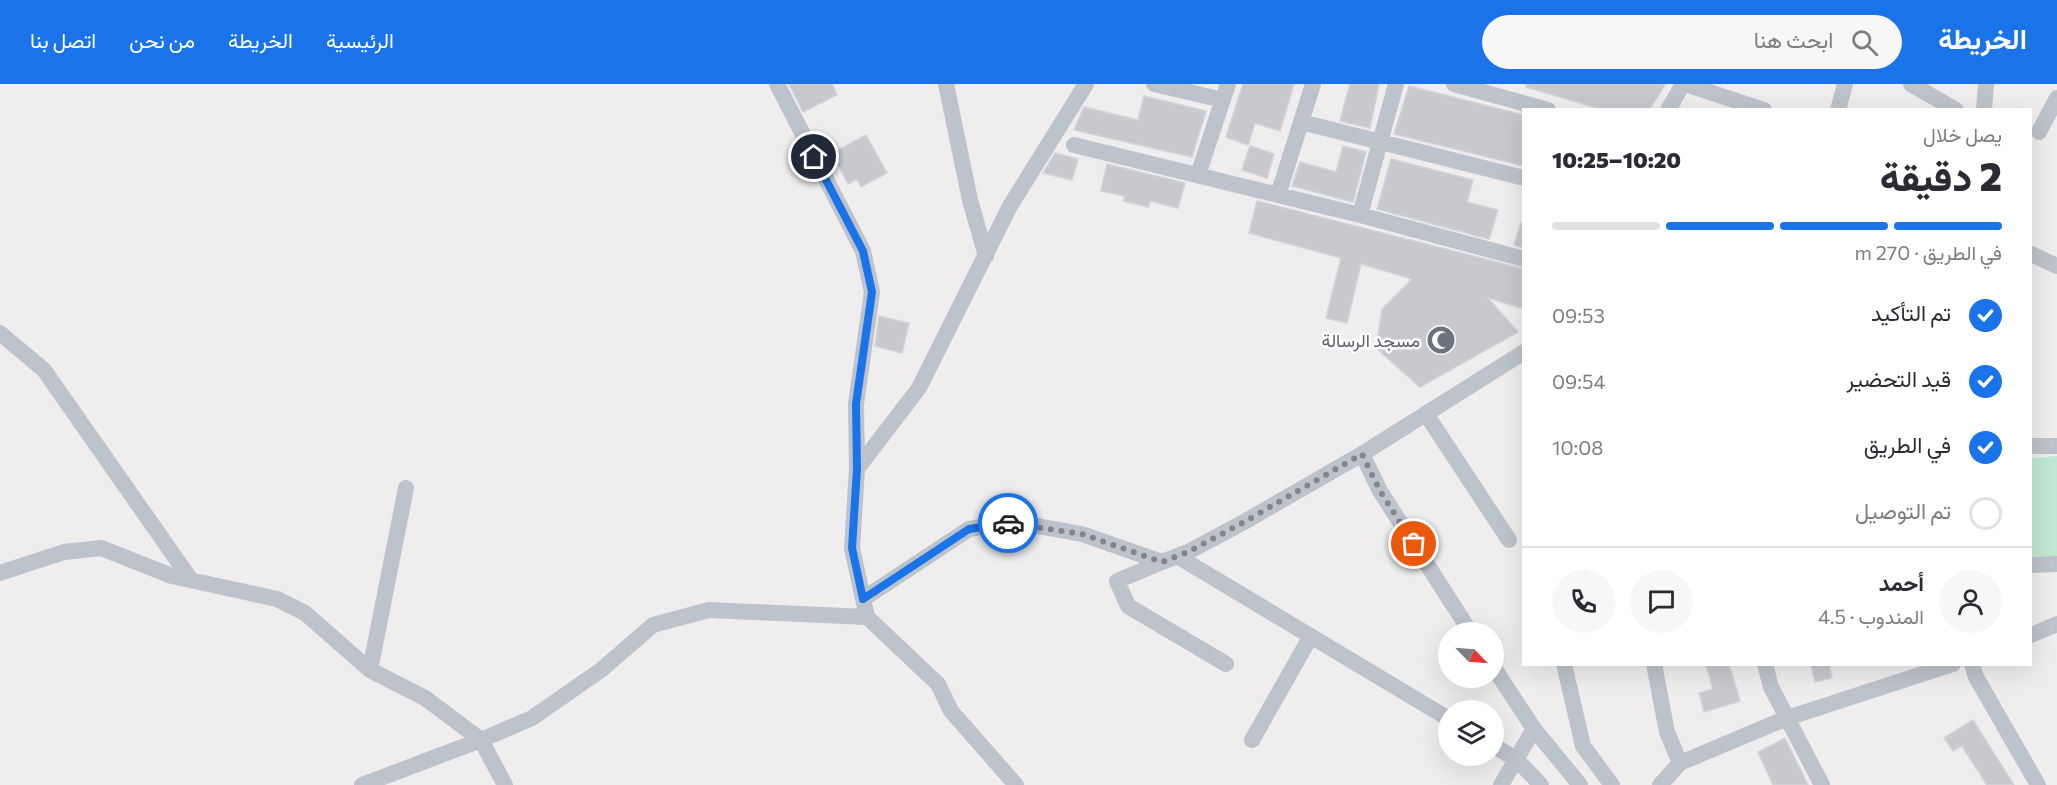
<!DOCTYPE html>
<html lang="ar">
<head>
<meta charset="utf-8">
<style>
  :root { --surface:#fff; --page:#f7f7f7; --text:#2b2b33; --muted:#7c7c81; --line:#e1e1e2; --accent:#1a73e8 }
  body { margin:0; font-family:Commissioner,Vazirmatn,sans-serif; background:var(--page); color:var(--text); direction:rtl; height:100vh; display:flex; flex-direction:column; font-size:22px; white-space:nowrap }
  * { box-sizing:border-box; margin:0 }
  p { font-size:20px; color:var(--muted) }
  .icon { flex:none; width:33px; height:33px; fill:none; stroke:currentColor; stroke-width:2; stroke-linecap:round; stroke-linejoin:round }
  .map { position:relative; flex:1; overflow:hidden; direction:ltr }
  .details { position:absolute; left:1522px; top:24px; width:510px; height:558px; display:flex; flex-direction:column; background:var(--surface); border-radius:0px; box-shadow:0 6px 24px #0002; direction:rtl }
  .details>* { flex:none }
  .needle { width:39px; rotate:115deg }
  .controls { position:absolute; left:1438px; top:538px; display:grid; gap:12px }
  .controls a { display:grid; place-items:center; width:66px; height:66px; border-radius:50%; background:var(--surface); box-shadow:0 6px 24px #0002; font-size:30px }
  .pin { position:absolute; display:grid; place-items:center; width:51px; height:51px; color:#fff; margin:-26px; border:3px solid #fff; border-radius:50%; box-shadow:0 2px 6px #0007 }
  .courier { position:absolute; display:grid; place-items:center; width:60px; height:60px; margin:-30px; border:4px solid #1a73e8; border-radius:50%; background:#fff; color:#222; box-shadow:0 2px 8px #0007 }
  .overview em { font-style:normal; font-weight:800 }
  .overview div { display:flex; flex-direction:column-reverse }
  .overview { display:flex; align-items:center; justify-content:space-between; height:102px; padding:0 30px }
  h1 { font-size:39px; font-weight:800; line-height:45px }
  .bar { display:grid; grid-template-columns:repeat(4,1fr); gap:9px 6px; align-content:center; height:72px; padding:0 30px }
  .bar i { height:8px; border-radius:4px; background:var(--line) }
  .bar .on { background:var(--accent) }
  .bar p { grid-column:span 4 }
  .line { display:flex; align-items:center; gap:15px; padding:0 30px; border-top:2px solid var(--line) }
  .line div { flex:1 }
  .round { display:grid; place-items:center; flex:none; width:63px; height:63px; border-radius:32px; background:var(--page) }
  ol { padding:0 30px; list-style:none }
  li { display:flex; align-items:center; gap:18px; height:66px }
  li p { margin-inline-start:auto }
  li .icon { padding:6px; border-radius:50%; background:var(--accent); color:#fff; stroke-width:4 }
  li:last-child { color:var(--muted) }
  li i { width:33px; height:33px; border:3px solid var(--line); border-radius:50% }
  header { display:flex; align-items:center; gap:36px; box-sizing:border-box; height:84px; padding:0 30px; background:var(--accent); color:#fff }
  header strong { font-size:28px }
  nav { display:flex; gap:33px; margin-inline-start:auto; font-size:21px }
  .search { width:420px; height:54px; background:var(--page); display:flex; align-items:center; gap:15px; box-sizing:border-box; padding:0 21px; border-radius:33px; color:var(--muted); font-size:22px }
  .map>svg:first-child { display:block }
</style>
</head>
<body>
<header>
<strong>الخريطة</strong>
<div class="search"><svg class="icon" aria-label="search" viewBox="0 0 24 24"><circle cx="10" cy="10" r="6"/><path d="M15 15l6 6"/></svg>ابحث هنا</div>
<nav><a>الرئيسية</a><a>الخريطة</a><a>من نحن</a><a>اتصل بنا</a></nav>
</header>
<div class="map">
<svg width="2057" height="701" viewBox="0 0 2057 701">
  <rect width="100%" height="100%" fill="#efeded"/>
  <path fill="#c0e8d2" d="M2057,372v100l-26,2v-100z"/>
  <path fill="#c8c9cf" stroke="#d2d3d8" stroke-width="1.5" d="M789,0h43l5,11 -34,17z
    M1243,0h51l-14,47 -25,-8 -7,22 -22,-8z
    M1350,0h29l-9,44 -30,-7z
    M1527,0h139l-17,26h-45l-78,-23z
    M1409,2l115,29v51l-130,-32z
    M1144,12l62,15 -14,46 -118,-27 10,-23 54,13z
    M866,51l21,38 -26,14 -4,-8 -9,5 -16,-31z
    M1250,62l24,8 -7,24 -25,-8z
    M1343,62l23,6 -13,50 -61,-16 8,-24 36,10z
    M1055,69l23,6 -6,21 -29,-7z
    M1391,75l82,21 -6,22 31,8 -9,29 -112,-30z
    M1107,80l78,19 -7,25 -28,-7 -2,6 -25,-6 2,-5 -24,-5z
    M1257,117l267,68v40l-36,-11 30,34 -98,55 -44,-39 6,-39 30,-30 -51,-15 -14,59 -21,-5 15,-60 -92,-25z
    M1521,139h3v25l-10,-3z
    M879,232l30,7 -7,30 -27,-7z
    M1706,580h23l11,37 -36,11 -5,-19 14,-4z
    M1811,580h18l3,14 -17,4z
    M1973,636l41,65h-27l-25,-39 -9,5 -9,-13z
    M1785,654l23,47h-35l-15,-33z"/>
  <g fill="none" stroke-linecap="round" stroke-linejoin="round">
    <path stroke="#bdc3ca" stroke-width="16" d="M777,0l86,167 9,41 -16,112 1,65 -5,79 15,69 71,67 13,27 65,74
      M946,0l24,116 16,56
      M1154,0l69,16
      M1454,0l94,26
      M1685,0l79,26
      M1911,0l45,26
      M1668,26l15,-26
      M1838,26l7,-26
      M1984,26l2,-26
      M1301,38l223,56
      M2039,48l18,-34
      M1074,61l286,70 164,44
      M1198,91l30,-91
      M1278,111l35,-111
      M1360,131l36,-131
      M2031,170l26,12
      M0,249l44,37 147,210
      M1426,330l83,126
      M2031,362h26
      M857,385l62,-81 91,-182 76,-122
      M1177,472l272,163
      M1162,478l-45,19 11,25 98,58
      M2031,481l26,-1
      M0,489l64,-21 37,-4 71,28 105,23 28,14 65,57 55,28 56,42 24,45
      M863,515l106,-70 46,-7 67,12 80,28 26,-10 56,-30 118,-68
      M1471,549l-91,-142 -18,-37 162,-102
      M2031,551l26,-11
      M1564,580l19,82 29,39
      M1654,580l13,68 13,31
      M1765,580l6,23 51,98
      M1972,580l4,13 62,108
      M1494,584l40,61 46,56
      M370,586l36,-182
      M1252,656l59,-104
      M1494,662l22,13 25,26
      M362,701l119,-45 51,-22 69,-48 52,-45 56,-15 158,7
      M1501,701l33,-56
      M1660,701l20,-22 107,-45 166,-54"/>
  </g>
  <g fill="none" stroke-linecap="round" stroke-linejoin="round">
    <path stroke="#82868c" stroke-width="6" stroke-dasharray="0 10.8" d="M1008,439l74,11 80,28 26,-10 56,-30 118,-68 18,37 34,53"/>
    <path stroke="#1a73e8" stroke-width="8" d="M814,73l49,94 9,41 -16,112 1,65 -5,79 11,51 106,-70 39,-6"/>
  </g>
  <defs>
    <g id="mosque-disc" transform="scale(1.5)"><circle r="9.5" fill="#6b7280" stroke="#fff"/><path d="M3.5-4.9A6 6 0 1 0 3.5 4.9A5 5 0 1 1 3.5-4.9Z" fill="#fff"/></g>
  </defs>
  <g fill-rule="evenodd">
    <use href="#mosque-disc" x="1441" y="256"/>
  </g>
  <g text-anchor="middle" dominant-baseline="central" stroke-width="5" stroke-linejoin="round" paint-order="stroke">
    <g font-size="18" fill="#5b616d" stroke="#fff" text-anchor="end">
      <text x="1420" y="256">مسجد الرسالة</text>
    </g>
  </g>
</svg>
<div class="controls">
<a><svg class="needle" viewBox="-14 -14 28 28"><path d="M0-13l5 13h-10z" fill="#e53935"/><path d="M0 13l5-13h-10z" fill="#7c7c81"/></svg></a>
<a><svg class="icon" aria-label="layers" viewBox="0 0 24 24"><path d="M12 4l9 5-9 5-9-5zM3 14l9 5 9-5"/></svg></a>
</div>
<div class="pin" style="left:1414px;top:460px;background:#ea580c"><svg class="icon" aria-label="bag" viewBox="0 0 24 24"><path d="M5 8h14l-1 12H6zM9 8a3 3 0 0 1 6 0"/></svg></div>
<div class="pin" style="left:814px;top:73px;background:#1f2937"><svg class="icon" aria-label="home" viewBox="0 0 24 24"><path d="M3 11l9-7 9 7M6 9v11h12V9"/></svg></div>
<div class="courier" style="left:1008px;top:439px"><svg class="icon" aria-label="car" viewBox="0 0 24 24"><path d="M5 17H2v-5l4-1 3-4h7l3 4 3 1v5h-3M9 17h6M6 11h13"/><circle cx="7" cy="17" r="2"/><circle cx="17" cy="17" r="2"/></svg></div>
<section class="details">
<div class="overview"><div><h1>2 دقيقة</h1><p>يصل خلال</p></div><em>10:20–10:25</em></div>
<div class="bar"><i class="on"></i><i class="on"></i><i class="on"></i><i></i><p>في الطريق · 270 m</p></div>
<ol>
<li><svg class="icon" aria-label="check" viewBox="0 0 24 24"><path d="M5 12l5 5 9-10"/></svg>تم التأكيد<p>09:53</p></li>
<li><svg class="icon" aria-label="check" viewBox="0 0 24 24"><path d="M5 12l5 5 9-10"/></svg>قيد التحضير<p>09:54</p></li>
<li><svg class="icon" aria-label="check" viewBox="0 0 24 24"><path d="M5 12l5 5 9-10"/></svg>في الطريق<p>10:08</p></li>
<li><i></i>تم التوصيل</li>
</ol>
<div class="line" style="height:108px"><a class="round"><svg class="icon" aria-label="person" viewBox="0 0 24 24"><circle cx="12" cy="8" r="4"/><path d="M4 21q1-7 8-7t8 7"/></svg></a><div><b>أحمد</b><p>المندوب · 4.5</p></div><a class="round"><svg class="icon" aria-label="chat" viewBox="0 0 24 24"><path d="M4 5h16v11H9l-5 4z"/></svg></a><a class="round"><svg class="icon" aria-label="phone" viewBox="0 0 24 24"><path d="M5 4h4l2 5-3 2q2 4 5 5l2-3 5 2v4C11 20 4 13 5 4z"/></svg></a></div>
</section>
</div>
</body>
</html>
